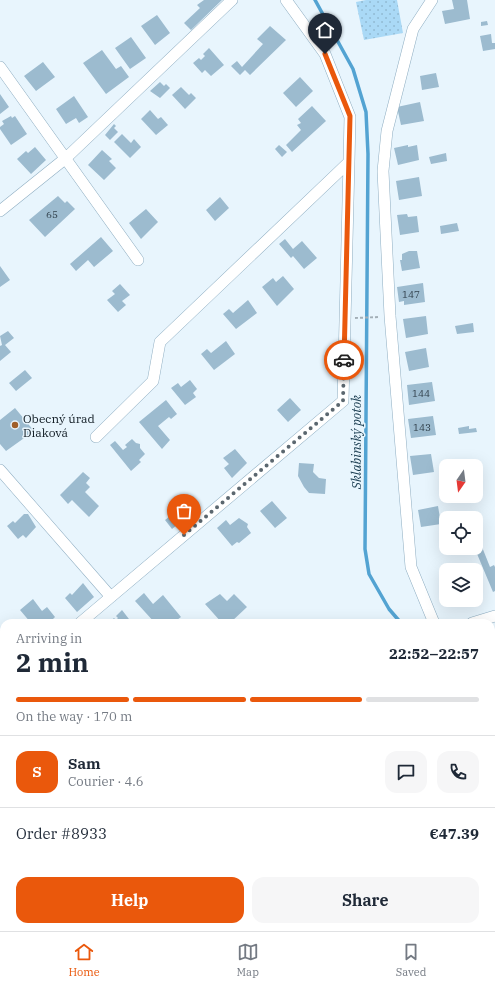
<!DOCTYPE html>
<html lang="en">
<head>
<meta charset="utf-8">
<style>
  :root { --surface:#fff; --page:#f6f6f7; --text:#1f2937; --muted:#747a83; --line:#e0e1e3; --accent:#ea580c }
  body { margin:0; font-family:"IBM Plex Serif",serif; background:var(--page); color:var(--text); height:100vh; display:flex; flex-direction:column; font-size:15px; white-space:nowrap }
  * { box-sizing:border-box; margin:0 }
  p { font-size:13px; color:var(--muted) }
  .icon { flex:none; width:22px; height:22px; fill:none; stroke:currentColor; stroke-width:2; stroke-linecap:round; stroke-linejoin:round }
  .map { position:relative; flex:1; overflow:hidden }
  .sheet { position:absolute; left:0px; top:619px; width:495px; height:312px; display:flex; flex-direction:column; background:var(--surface); border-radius:12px 12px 0 0; box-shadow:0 4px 16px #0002 }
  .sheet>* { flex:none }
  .needle { width:26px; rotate:194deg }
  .controls { position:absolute; left:439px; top:459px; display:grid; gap:8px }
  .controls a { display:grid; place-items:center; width:44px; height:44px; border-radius:8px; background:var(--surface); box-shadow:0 4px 16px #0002; font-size:20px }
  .pin { position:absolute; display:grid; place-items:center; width:34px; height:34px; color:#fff; margin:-41px -17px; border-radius:50% 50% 50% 0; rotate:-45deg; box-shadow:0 0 4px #0007 }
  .pin .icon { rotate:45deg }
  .courier { position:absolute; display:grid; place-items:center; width:40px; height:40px; margin:-20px; border:3px solid #ea580c; border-radius:50%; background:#fff; color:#222; box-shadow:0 1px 5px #0007 }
  .head em { font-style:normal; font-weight:700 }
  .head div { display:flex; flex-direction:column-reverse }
  .head { display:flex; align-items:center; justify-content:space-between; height:68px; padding:0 16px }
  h1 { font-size:26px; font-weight:700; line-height:30px }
  .bar { display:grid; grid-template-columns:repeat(4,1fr); gap:6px 4px; align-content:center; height:48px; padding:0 16px }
  .bar i { height:5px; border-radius:3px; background:var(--line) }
  .bar .current { background:var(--accent) }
  .bar p { grid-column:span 4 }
  .line { display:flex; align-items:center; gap:10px; padding:0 16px; border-top:1px solid var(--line) }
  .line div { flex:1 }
  .round { display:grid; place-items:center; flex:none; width:42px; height:42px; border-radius:12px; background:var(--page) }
  .button { display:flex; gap:8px; margin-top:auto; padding:8px 16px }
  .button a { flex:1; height:46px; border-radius:12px; background:var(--accent); color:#fff; font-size:16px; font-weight:700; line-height:46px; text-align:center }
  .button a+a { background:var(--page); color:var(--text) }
  .menu { display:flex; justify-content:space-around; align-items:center; height:56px; border-top:1px solid var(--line); background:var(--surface); font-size:11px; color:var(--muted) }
  .menu a { display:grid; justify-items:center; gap:2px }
  .menu .current { color:var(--accent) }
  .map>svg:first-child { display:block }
</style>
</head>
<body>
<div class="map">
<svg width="495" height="931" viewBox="0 0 495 931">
  <defs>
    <pattern id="grass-dots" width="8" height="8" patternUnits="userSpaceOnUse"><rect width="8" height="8" fill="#aad9f6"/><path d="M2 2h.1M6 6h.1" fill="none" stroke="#91bad3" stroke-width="1.8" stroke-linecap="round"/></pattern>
  </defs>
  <rect width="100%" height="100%" fill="#e8f5fd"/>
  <path fill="url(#grass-dots)" d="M366,0h31l6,33 -39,7 -8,-38z"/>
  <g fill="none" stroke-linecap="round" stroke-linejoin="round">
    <path stroke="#53a3d2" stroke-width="3.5" d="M315,0l38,69 13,43 2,42 -3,395 4,25 20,35 12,14
      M491,756l4,7"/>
  </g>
  <path fill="#9cbbcf" d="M204,0h18l-31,30 -7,-7 16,-15 -3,-3z
    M452,0h15l3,19 -25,5 -3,-13 12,-2z
    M157,15l13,18 -15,12 -14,-19z
    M487,21l1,4 -7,1v-4z
    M270,26l16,14 -36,35 -5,-5 -5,5 -9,-9 6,-5 5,6 21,-23 -6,-5z
    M491,34l1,9h3v6l-12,2 -3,-15z
    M131,37l15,21 -16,11 -15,-21z
    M209,48l15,17 -13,11 -6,-6 -3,3 -9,-10 6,-5 2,2 4,-4 -2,-2z
    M102,50l14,19 5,-3 8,11 -23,17 -23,-31z
    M43,62l12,15 -19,14 -12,-15z
    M436,73l3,14 -17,3 -2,-14z
    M300,77l13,14 -17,16 -13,-14z
    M160,82l4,4 2,-2 4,4 -10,10 -10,-7z
    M181,87l8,8 2,-2 5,5 -11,11 -13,-14z
    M0,94l9,13 -9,7z
    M74,96l14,21 -9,6 -3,-5 -10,6 -10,-15z
    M420,102l4,19 -23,4 -4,-18z
    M312,106l14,15 -34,31 -6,-7 15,-15 -4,-5 4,-2 -3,-4z
    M150,110l8,9 3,-2 7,8 -12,10 -15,-16z
    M11,116l1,2 3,-2 12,18 -16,11 -11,-16v-2l4,-3 -2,-3z
    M114,124l2,2 -2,2 4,4 -8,8 -5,-5z
    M122,134l9,9 3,-4 7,8 -11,11 -16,-16z
    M279,145l8,7 -5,5 -7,-8z
    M408,145v2l9,-2 2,15 -21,5 -4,-17z
    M35,147l11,13 -15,14 -14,-15 9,-8 2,2z
    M102,150l10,9 -3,2 7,7 -12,12 -16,-15z
    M446,153l1,8 -16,3 -2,-7z
    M419,177l3,19 -23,4 -3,-19z
    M58,196l7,7 2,-2 8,8 -30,28 -16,-17z
    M220,197l9,11 -14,13 -9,-11z
    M146,209l12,13 -17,17 -12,-16z
    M407,214l1,3 9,-1 2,16 -19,3 -3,-20z
    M457,223l2,8 -18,3 -1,-8z
    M101,237l12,14 -19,16 -6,-7 -12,11 -6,-7z
    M285,239l8,10 9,-8 15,17 -13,11 -11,-13 -2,2 -12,-14z
    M409,251h8l3,17 -18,3 -2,-11h2v-6z
    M0,266l10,14 -10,7z
    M283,276l11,13 -17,17 -15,-19 11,-9 3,4z
    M423,283l2,19 -21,3v-4l-5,1 -2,-15z
    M120,284l10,11 -8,6 4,4 -8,7 -11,-12 8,-6 -3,-3z
    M248,300l9,13 -21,16 -13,-15 6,-5 4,4z
    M426,316l2,18 -22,4 -3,-19z
    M473,323l1,9 -17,2 -2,-8z
    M8,331l6,7 -9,7 6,7 -11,9v-15l2,-1 -2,-9z
    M226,341l9,13 -21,16 -13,-16 6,-5 4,4z
    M426,348l3,19 -20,4 -4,-19z
    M25,370l7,8 -16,13 -7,-8z
    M190,380l7,9 -4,4 3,4 -11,8 -14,-17 7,-5 3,4z
    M432,382l3,19 -26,4 -2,-20z
    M290,398l11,12 -13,12 -11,-12z
    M166,400l11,14 -6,5 -2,-2 -11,9 12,14 -8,9 -23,-27z
    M15,408l19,23 -28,20 -6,-7v-24z
    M433,416l3,19 -25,3 -3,-19z
    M469,426v3l7,-1 1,4 -18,2 -1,-6z
    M132,439l4,4 4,1v4l5,6 -6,6 2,2 -10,9 -21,-26 5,-4 8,9 4,-3 -2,-2z
    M235,449l12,14 -15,15 -8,-10 5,-4 -6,-6z
    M431,454l3,18 -21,3 -3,-19z
    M299,463l15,1 -1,8 6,6 7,1 -1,15 -16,-1 -5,-6 -6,-11z
    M83,472l7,6 -4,5 4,4 -5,5 14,14 -10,11 -17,-17 -4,4 -8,-9z
    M181,498l10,12 -6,5 2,2 -15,12 -7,-9 9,-7 -5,-5z
    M272,501l15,17 -12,10 -15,-17z
    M438,506l3,18 -20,3 -3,-17z
    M24,514h4l8,13 -10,11 -3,-3 -5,4 -11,-13 6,-5 2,2z
    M239,518l9,6 -1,3 4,6 -12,10 -2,-1 -5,4 -15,-18 9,-8 4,5z
    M482,547l8,20 4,-2 1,2v24l-2,1 -18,-43z
    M83,583l11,14 -17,15 -12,-14 5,-5 2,2z
    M144,593l9,11 10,-9 18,22 -8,6h-18l-20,-22z
    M220,594l7,7 7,-7 13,13 -17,16h-8l-17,-19z
    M33,599l9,12 5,-4 8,10 -2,2 3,4h-25l-11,-13z
    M122,610l10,13h-24l6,-5 2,2 2,-2 -2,-2z
    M2,629l2,2v30l-4,-7v-23z
    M491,644l4,3v15l-4,-2z
    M491,675l4,3v13l-3,3z
    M0,878l4,5v8l-4,5z
    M4,910v12l-4,-4v-4z
    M9,927h25l1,1 -3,3h-20z
    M102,927h27l2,4h-27z
    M196,927h38l4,4h-38z
    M303,927h35l3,4h-35z
    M400,927h16l3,4h-16z
    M464,927h26l4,4h-27z"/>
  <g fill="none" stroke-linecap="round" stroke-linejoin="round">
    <g stroke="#8faec2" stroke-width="7">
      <path id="service" d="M154,927l3,4
        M273,927l3,4
        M437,927l4,4"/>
    </g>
    <g stroke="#8faec2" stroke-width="12">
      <path id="minor" d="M286,0l39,54 25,63 -1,45
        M432,0l-19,29 -26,102 -4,40 7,145 21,251 23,56
        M0,67l138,193
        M0,211l66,-53 166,-158
        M0,470l111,127
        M80,623l263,-222 6,-239 -189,180 -7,39 -57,56
        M472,623l23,-7
        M0,690l4,-4"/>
    </g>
    <path stroke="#a3afb7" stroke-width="2" stroke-dasharray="3 2" stroke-linecap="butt" d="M355,318l24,-1"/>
    <use href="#service" stroke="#fff" stroke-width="5.5"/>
    <use href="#minor" stroke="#fff" stroke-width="11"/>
  </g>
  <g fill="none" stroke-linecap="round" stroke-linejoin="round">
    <path stroke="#5b676f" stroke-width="4" stroke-dasharray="0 7.2" d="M184,535l159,-134 1,-41"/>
    <path stroke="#ea580c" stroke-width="5" d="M325,54l25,62 -6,244"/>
  </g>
  <circle fill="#a05f2a" stroke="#e8f5fd" stroke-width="1.5" cx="15" cy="425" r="4"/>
  <g text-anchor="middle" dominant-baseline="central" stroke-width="3" stroke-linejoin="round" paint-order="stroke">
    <g font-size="10" fill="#32424d">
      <text x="52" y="214">65</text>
      <text x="411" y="294">147</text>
      <text x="421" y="393">144</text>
      <text x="422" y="427">143</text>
    </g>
    <g font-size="12" fill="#0f1a22" stroke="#e8f5fd" text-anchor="start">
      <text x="23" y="418">Obecný úrad<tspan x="23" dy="14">Diaková</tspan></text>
    </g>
    <g font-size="13" font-style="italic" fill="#183b4f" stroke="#e8f5fd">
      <text transform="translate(356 442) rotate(-90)">Sklabinský potok</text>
    </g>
  </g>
</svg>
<div class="controls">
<a><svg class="needle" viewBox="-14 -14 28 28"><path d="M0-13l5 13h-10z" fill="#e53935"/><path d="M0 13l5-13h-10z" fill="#747a83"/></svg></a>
<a><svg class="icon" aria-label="locate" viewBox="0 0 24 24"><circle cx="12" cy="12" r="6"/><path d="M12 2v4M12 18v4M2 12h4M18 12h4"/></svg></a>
<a><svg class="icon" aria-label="layers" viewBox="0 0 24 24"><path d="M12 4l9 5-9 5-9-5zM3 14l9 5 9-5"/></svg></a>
</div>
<div class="pin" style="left:184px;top:535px;background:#ea580c"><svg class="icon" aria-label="bag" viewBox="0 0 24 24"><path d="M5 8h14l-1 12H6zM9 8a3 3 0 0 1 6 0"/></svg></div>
<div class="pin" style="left:325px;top:54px;background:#1f2937"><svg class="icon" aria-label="home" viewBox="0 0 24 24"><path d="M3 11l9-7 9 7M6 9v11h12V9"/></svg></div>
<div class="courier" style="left:344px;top:360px"><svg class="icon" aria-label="car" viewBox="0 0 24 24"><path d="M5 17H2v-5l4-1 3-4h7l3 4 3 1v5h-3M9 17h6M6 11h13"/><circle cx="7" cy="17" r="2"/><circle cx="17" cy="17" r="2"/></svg></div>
<section class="sheet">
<div class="head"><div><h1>2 min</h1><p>Arriving in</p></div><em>22:52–22:57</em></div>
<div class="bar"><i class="current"></i><i class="current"></i><i class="current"></i><i></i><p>On the way · 170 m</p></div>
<div class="line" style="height:72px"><b class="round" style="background:var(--accent);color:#fff">S</b><div><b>Sam</b><p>Courier · 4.6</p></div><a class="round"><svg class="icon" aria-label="chat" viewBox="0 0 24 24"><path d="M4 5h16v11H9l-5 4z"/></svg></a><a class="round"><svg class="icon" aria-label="phone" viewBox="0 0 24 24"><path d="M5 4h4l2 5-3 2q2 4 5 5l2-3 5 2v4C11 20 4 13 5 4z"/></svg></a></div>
<div class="line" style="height:52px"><div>Order #8933</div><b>€47.39</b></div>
<div class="button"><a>Help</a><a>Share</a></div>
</section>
</div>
<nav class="menu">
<a class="current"><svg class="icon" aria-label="home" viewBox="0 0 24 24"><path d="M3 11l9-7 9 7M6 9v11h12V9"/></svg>Home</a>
<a><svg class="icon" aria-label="map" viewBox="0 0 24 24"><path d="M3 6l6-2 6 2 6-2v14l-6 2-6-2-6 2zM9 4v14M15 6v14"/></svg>Map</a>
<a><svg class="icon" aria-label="saved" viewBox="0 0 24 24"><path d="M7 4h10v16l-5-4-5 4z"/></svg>Saved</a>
</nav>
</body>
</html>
